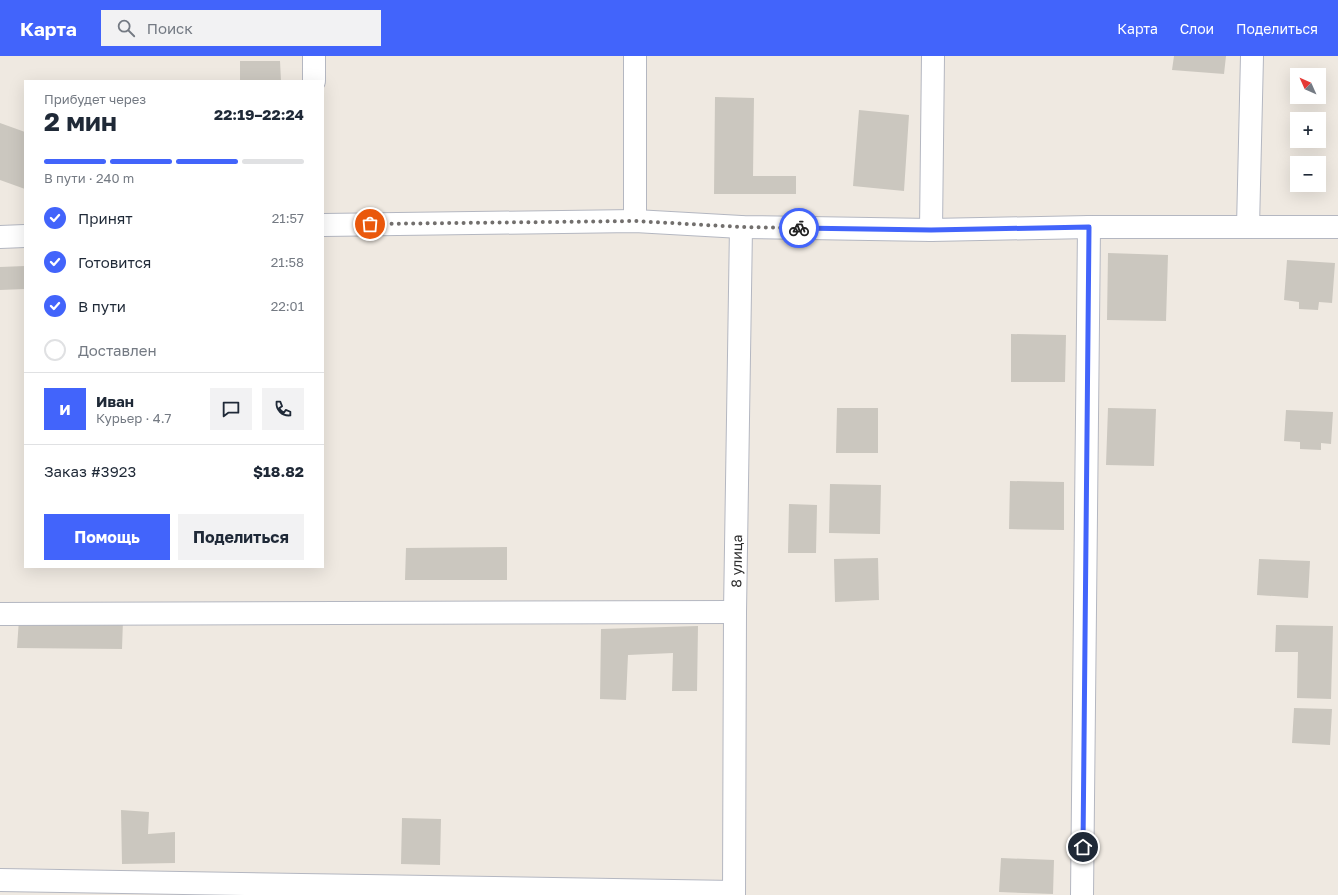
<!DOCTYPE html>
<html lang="ru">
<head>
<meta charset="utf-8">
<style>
  :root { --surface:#fff; --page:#f2f2f3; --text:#1f2937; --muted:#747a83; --line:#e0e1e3; --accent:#4264fb }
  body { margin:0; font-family:"Golos Text",sans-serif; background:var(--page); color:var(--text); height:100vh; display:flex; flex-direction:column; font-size:15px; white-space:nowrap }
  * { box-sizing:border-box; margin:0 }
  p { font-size:13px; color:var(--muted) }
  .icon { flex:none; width:22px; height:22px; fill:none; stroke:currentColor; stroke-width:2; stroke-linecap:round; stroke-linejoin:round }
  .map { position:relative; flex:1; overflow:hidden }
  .panel { position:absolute; left:24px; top:24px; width:300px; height:488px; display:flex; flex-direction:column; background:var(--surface); border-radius:0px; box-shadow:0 4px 16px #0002 }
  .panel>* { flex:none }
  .needle { width:26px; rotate:315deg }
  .fabs { position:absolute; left:1290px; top:12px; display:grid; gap:8px }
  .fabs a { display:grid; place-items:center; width:36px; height:36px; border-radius:0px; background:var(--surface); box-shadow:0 4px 16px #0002; font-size:20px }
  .pin { position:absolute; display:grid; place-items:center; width:34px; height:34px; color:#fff; margin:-17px; border:2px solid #fff; border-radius:50%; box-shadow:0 1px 4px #0007 }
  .courier { position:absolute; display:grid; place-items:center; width:40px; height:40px; margin:-20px; border:3px solid #4264fb; border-radius:50%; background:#fff; color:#222; box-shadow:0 1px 5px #0007 }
  .overview em { font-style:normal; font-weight:700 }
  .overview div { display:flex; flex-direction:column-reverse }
  .overview { display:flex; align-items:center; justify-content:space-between; height:68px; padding:0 20px }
  h1 { font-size:26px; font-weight:700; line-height:30px }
  .bar { display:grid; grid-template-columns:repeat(4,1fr); gap:6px 4px; align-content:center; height:48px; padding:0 20px }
  .bar i { height:5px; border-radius:3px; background:var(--line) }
  .bar .current { background:var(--accent) }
  .bar p { grid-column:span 4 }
  .line { display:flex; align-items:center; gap:10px; padding:0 20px; border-top:1px solid var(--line) }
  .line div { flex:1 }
  .round { display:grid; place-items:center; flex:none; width:42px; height:42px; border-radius:0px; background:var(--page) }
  ol { padding:0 20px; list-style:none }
  li { display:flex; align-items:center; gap:12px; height:44px }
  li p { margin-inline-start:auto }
  li .icon { padding:4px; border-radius:50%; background:var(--accent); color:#fff; stroke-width:4 }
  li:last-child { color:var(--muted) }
  li i { width:22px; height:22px; border:2px solid var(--line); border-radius:50% }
  .cta { display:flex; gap:8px; margin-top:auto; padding:8px 20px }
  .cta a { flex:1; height:46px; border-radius:0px; background:var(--accent); color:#fff; font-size:16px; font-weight:700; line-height:46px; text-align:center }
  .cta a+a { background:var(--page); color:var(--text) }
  header { display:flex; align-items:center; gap:24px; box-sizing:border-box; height:56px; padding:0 20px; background:var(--accent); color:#fff }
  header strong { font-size:19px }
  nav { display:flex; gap:22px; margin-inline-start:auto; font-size:14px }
  .search { width:280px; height:36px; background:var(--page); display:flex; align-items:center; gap:10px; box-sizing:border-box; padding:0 14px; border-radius:0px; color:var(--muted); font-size:15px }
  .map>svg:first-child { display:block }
</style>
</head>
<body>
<header>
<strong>Карта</strong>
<div class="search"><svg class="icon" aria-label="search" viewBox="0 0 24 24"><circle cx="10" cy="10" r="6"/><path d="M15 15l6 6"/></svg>Поиск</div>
<nav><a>Карта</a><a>Слои</a><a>Поделиться</a></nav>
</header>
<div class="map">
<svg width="1338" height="839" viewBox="0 0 1338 839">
  <rect width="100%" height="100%" fill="#efe9e1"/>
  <path fill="#cbc7bf" d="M1174,0h52l-2,18 -52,-4z
    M240,5h40l1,20h-41z
    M715,41l39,1 -1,78h43v18h-82z
    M859,54l50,5 -5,76 -51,-5z
    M0,67l25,9v57l-25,-9z
    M1108,197l60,2 -2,66 -59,-1z
    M1287,204l48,3 -3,40 -13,-1 -1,8 -19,-1v-7l-15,-2z
    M25,210v23l-25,1v-23z
    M1011,278l55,1 -1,47h-54z
    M837,352h41v45h-42z
    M1108,352l48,1 -2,57 -48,-1z
    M1286,354l47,2 -2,32 -10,-1v7l-21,-1v-7l-16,-1z
    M1010,425l54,1v48l-55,-1z
    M830,428l51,1 -1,49 -51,-1z
    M789,448l28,1 -1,48h-28z
    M507,491v33h-102l1,-32z
    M878,502l1,42 -44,2 -1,-43z
    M1259,503l51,2 -2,37 -51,-3z
    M19,563l104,1 -1,29 -105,-1z
    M1276,569l57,1 -2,73 -34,-1 1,-46h-23z
    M698,570l-1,65h-25l1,-38 -45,2 -2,45 -26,-1 1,-70z
    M1294,652l38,1 -2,36 -38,-2z
    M121,754l28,2 -1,22 27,-2v31l-53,1z
    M402,762l39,1 -1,46 -39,-1z
    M1001,802l53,2 -1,34 -54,-2z"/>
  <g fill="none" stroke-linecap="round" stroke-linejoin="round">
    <g stroke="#b4b7c1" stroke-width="24">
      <g id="minor">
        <path d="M314,0v25"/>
        <path d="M635,165v-165"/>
        <path d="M323,169l312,-4 106,6 190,3 158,-3h249"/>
        <path d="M1248,171l4,-171"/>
        <path d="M931,174l2,-174"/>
        <path d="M0,181l25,-1"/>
        <path d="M0,558l735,-2"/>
        <path d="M0,824l734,12"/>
        <path id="s1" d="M734,839l1,-283 6,-385"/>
        <path d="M1082,839l7,-668"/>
      </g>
    </g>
    <use href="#minor" stroke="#fff" stroke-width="22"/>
  </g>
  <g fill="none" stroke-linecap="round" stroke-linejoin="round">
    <path stroke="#726f6d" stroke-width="4" stroke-dasharray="0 7.2" d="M370,168l265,-3 106,6 58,1"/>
    <path stroke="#4264fb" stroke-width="5" d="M799,172l132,2 158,-3 -6,620"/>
  </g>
  <g text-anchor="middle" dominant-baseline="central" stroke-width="4" stroke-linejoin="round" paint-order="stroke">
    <g font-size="14" fill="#2e2e2e" stroke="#fff">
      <text stroke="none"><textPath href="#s1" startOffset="334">8 улица</textPath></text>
    </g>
  </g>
</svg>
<div class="fabs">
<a><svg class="needle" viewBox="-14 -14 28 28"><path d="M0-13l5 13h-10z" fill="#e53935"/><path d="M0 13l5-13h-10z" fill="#747a83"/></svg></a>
<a>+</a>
<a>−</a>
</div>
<div class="pin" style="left:370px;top:168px;background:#ea580c"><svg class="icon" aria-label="bag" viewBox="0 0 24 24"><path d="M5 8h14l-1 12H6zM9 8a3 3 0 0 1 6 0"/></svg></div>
<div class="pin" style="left:1083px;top:791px;background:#1f2937"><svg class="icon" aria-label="home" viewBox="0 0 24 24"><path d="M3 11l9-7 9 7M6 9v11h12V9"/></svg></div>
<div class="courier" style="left:799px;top:172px"><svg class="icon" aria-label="bike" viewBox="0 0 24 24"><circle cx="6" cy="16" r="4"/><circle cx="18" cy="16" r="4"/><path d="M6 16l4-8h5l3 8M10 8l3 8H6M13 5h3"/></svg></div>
<section class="panel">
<div class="overview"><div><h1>2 мин</h1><p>Прибудет через</p></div><em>22:19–22:24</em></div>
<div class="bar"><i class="current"></i><i class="current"></i><i class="current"></i><i></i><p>В пути · 240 m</p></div>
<ol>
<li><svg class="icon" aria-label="check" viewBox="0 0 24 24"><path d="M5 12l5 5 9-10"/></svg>Принят<p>21:57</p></li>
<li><svg class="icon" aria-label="check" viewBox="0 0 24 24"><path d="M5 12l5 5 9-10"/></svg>Готовится<p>21:58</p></li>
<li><svg class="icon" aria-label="check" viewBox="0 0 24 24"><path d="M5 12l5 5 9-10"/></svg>В пути<p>22:01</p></li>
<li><i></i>Доставлен</li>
</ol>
<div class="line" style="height:72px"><b class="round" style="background:var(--accent);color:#fff">И</b><div><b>Иван</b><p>Курьер · 4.7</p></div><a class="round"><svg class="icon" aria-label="chat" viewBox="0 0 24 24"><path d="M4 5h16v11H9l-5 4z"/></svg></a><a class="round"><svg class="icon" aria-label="phone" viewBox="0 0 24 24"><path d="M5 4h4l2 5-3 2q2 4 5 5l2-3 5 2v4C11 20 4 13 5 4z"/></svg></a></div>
<div class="line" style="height:52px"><div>Заказ #3923</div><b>$18.82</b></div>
<div class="cta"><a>Помощь</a><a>Поделиться</a></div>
</section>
</div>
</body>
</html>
